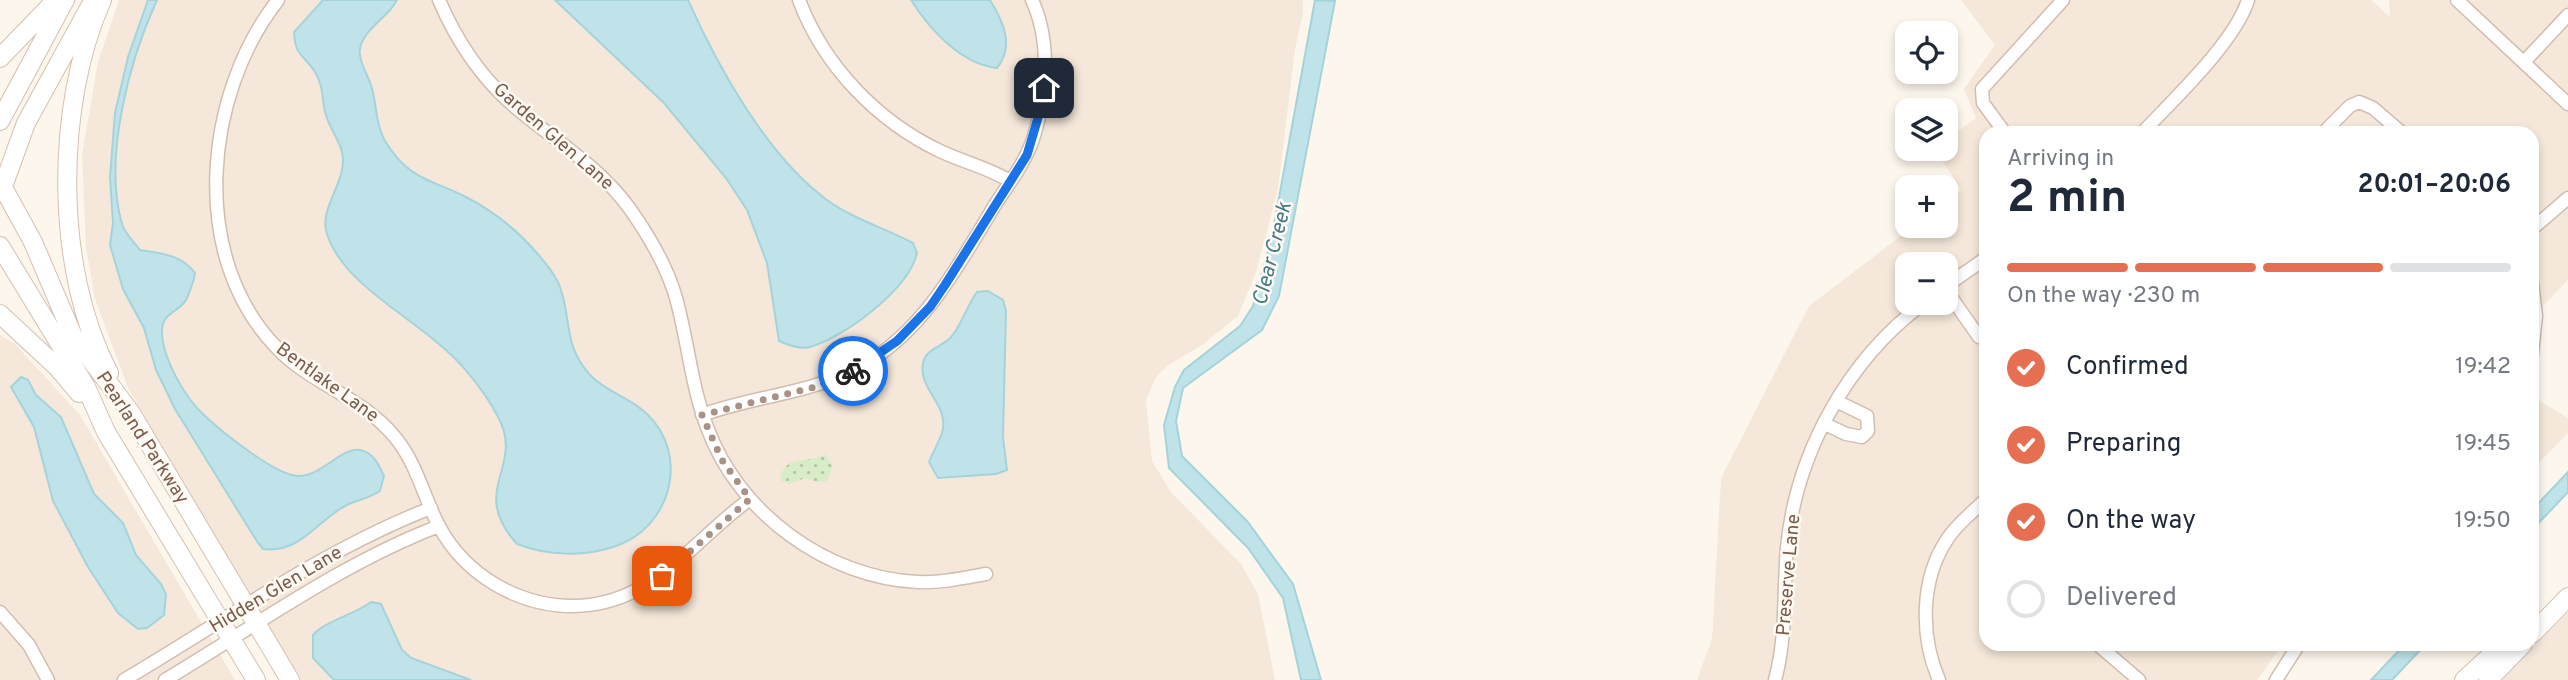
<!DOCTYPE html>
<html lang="en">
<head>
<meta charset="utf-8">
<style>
  :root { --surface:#fff; --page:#f2f2f3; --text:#1f2937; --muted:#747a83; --line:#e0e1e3; --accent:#e76f51 }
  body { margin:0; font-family:Overpass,sans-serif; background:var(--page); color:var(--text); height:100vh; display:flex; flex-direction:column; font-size:26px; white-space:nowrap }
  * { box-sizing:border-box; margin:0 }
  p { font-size:23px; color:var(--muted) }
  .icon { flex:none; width:38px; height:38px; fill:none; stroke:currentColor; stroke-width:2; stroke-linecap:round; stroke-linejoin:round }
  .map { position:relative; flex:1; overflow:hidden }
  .panel { position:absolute; left:1979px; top:126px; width:560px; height:525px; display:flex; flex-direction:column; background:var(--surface); border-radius:21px; box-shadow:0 4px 10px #0003 }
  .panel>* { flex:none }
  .tools { position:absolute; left:1895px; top:21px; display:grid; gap:14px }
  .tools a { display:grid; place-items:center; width:63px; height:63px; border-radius:14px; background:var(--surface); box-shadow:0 4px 10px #0003; font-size:35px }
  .pin { position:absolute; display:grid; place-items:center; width:60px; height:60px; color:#fff; margin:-30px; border-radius:14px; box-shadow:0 4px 10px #0006 }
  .courier { position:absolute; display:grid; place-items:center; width:70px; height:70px; margin:-35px; border:5px solid #1a73e8; border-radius:50%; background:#fff; color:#222; box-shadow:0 2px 9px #0007 }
  .headline em { font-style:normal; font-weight:700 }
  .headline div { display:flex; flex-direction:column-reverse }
  .headline { display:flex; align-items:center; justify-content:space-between; height:119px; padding:0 28px }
  h1 { font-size:46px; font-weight:700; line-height:52px }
  .bar { display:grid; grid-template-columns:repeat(4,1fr); gap:10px 7px; align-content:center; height:84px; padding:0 28px }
  .bar i { height:9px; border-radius:5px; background:var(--line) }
  .bar .current { background:var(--accent) }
  .bar p { grid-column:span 4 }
  ol { padding:0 28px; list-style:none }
  li { display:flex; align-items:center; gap:21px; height:77px }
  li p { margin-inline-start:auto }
  li .icon { padding:7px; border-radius:50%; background:var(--accent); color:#fff; stroke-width:4 }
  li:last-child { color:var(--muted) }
  li i { width:38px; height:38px; border:4px solid var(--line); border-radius:50% }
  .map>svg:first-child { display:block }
</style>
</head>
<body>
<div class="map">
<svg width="2568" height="680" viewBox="0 0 2568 680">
  <defs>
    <pattern id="park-dots" width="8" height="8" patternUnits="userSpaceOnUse" patternTransform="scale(1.75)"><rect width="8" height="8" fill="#d8ecc9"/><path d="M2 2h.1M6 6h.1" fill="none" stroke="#b4c2a5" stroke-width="1.8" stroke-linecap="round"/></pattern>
  </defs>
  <rect width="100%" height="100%" fill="#fdf6ec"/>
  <path fill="#f5e8da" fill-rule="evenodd" d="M119,0h1184v13l-8,36 -17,140 -22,83 -18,44 -36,29 -35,21 -11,11 -10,23 6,61 19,31 70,72 17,30 17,86h-978l-169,-292 -33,-89 -9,-52 -4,-92 16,-93z
    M1961,0h410l19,17 -1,-17h179v280l-36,37v-184h-546v511h297l-26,36h-560l15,-41 9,-161 88,-172 105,-80h32v-25l15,-11 -26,-41h11v-9l30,-22 -12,-29 31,-44zM1908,264h38v39h-38z
    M0,335l15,9 65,71 155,265h-235z
    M2532,396l36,22v15l-36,37z
    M2568,612v68h-70z"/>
  <path fill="url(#park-dots)" d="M825,454l8,12 -6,15 -10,1 -12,-4 -16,6 -9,-4c6,-29 26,-14 45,-26z"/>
  <path fill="#bfe3e8" stroke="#a5d3da" stroke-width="2" d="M148,0h9c-28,61 -54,158 -35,224 3,10 12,18 18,26 21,3 42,5 55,23 -1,9 -5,17 -8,25 -6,14 -24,13 -25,32 -1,26 23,68 42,85 18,17 71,60 94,61 25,0 44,-30 62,-26 13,2 19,15 24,26l-4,15c-10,7 -20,8 -31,13 -31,14 -47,50 -86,45l-5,-6 -83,-134 -19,-39 -12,-42 -21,-39 -13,-44 3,-22 -3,-46 5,-64 13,-56z
    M323,0h74c-8,16 -26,24 -34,40 -2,4 -4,11 -3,15 1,10 8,21 11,30 6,18 4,38 14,56 24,39 45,38 81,56 25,13 51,33 70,55 8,9 20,24 24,35 12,34 3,58 30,88 16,17 41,23 57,39 44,42 23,114 -31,132 -31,11 -68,10 -99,-2 -50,-55 10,-77 -20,-129 -11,-21 -31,-47 -49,-63 -36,-35 -105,-68 -121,-118 -9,-27 22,-54 15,-82 -3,-12 -11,-22 -15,-34 -6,-15 -2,-30 -12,-46 -11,-18 -20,-15 -21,-40z
    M555,0h133c30,67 79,156 139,200 26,19 58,28 86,43l4,10c-8,36 -72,84 -107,94 -10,3 -22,-2 -31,-6l-12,-78 -20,-53 -21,-32 -62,-75z
    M911,0h79c13,21 25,46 7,68 -36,-4 -67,-38 -86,-68z
    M1315,0l20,1 -56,295 -17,34 -79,58 -7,33 6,35 65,65 46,63 28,96h-20l-18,-82 -35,-50 -79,-80 -5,-43 11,-38 9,-17 56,-44 13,-20 19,-70z
    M988,291l15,9 3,11 -3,126 4,33 -11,4 -58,4 -9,-16c4,-11 13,-24 14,-34 4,-24 -25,-40 -20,-65 3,-14 18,-16 27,-25 10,-9 17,-33 27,-46z
    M21,377l7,3 8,15 25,22 33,77 29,29 13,32 25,29 5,10 -2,21 -17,13 -9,1 -20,-16 -30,-46 -35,-66 -19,-74 -23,-40z
    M2568,472v20l-36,38v-20z
    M371,602l10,2 21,46 9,8 60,22h-137l-21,-22v-23c12,-14 41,-20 58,-33z
    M2405,644h21l-34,36h-21z"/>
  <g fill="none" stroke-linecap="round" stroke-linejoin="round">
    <g stroke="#d1beb0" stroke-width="15">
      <path id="minor" d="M278,0c-74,94 -90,257 -1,348 34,36 85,49 117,88 23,27 29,60 45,90 26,49 79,80 134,80 79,0 119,-65 177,-107
        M439,0c18,42 41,77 76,107 40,34 83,58 115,102 19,27 37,57 46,89 12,43 15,87 31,129 31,86 120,151 211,155 23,1 46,-4 68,-8
        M799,0c25,66 78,121 141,151 23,11 49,17 70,30
        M2457,0l111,104
        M2524,62l44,-47
        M2005,133l-22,-30 -1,-14 81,-89
        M2142,133c31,-33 93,-91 106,-133
        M2323,133l27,-27 9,-4 14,6 29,25
        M2532,229l36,-31
        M2532,282l4,34 -4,38
        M1946,286l40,-28
        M1946,290l33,47
        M702,415c54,-20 112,-21 163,-51 61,-36 94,-100 130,-159 14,-22 31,-43 39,-69 13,-42 17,-95 -2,-136
        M1825,424l21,10 16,3 6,-6 -1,-15 -31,-15
        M0,612l29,33 19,35
        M2097,644l42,36
        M124,680c98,-58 201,-131 307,-172
        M165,680c89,-53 177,-117 274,-154
        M1775,680c12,-44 8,-88 12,-132 9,-95 61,-189 137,-245
        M1939,680c-19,-44 -19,-101 9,-142 9,-14 26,-27 38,-39
        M2276,680l23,-36"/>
    </g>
    <g stroke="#d6c0b0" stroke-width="20">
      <path id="secondary" d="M102,0c-47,106 -48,269 7,373
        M0,58l56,-58
        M0,121l65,-121
        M5,181l21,-58 66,-120
        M5,191l28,51 40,94 58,77 159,267
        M0,246l86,141 20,45 150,248
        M0,314l58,54 21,25
        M2532,634l36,-37
        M2464,680l39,-36
        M2488,680l35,-36"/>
    </g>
    <use href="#minor" stroke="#fff" stroke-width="12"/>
    <use href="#secondary" stroke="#fff" stroke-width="18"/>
  </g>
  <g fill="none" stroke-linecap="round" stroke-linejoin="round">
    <path stroke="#a89285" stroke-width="7" stroke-dasharray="0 12.6" d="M662,576l88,-77 -28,-39 -20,-45 113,-28 38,-16"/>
    <path stroke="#1a73e8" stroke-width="9" d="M853,371l44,-30 33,-34 15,-22 82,-130 15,-51 2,-16"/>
  </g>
  <g text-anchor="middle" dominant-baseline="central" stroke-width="5" stroke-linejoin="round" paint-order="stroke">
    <g font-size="19" fill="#7a5c4d" stroke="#fffaf3">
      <text transform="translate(553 137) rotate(41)">Garden Glen Lane</text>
      <text transform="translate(327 383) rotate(36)">Bentlake Lane</text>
      <text transform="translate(142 438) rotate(57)">Pearland Parkway</text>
      <text transform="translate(1789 575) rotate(-85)">Preserve Lane</text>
      <text transform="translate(276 590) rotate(-31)">Hidden Glen Lane</text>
    </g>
    <g font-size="21" font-style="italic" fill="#437c86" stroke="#fffaf3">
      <text transform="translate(1273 254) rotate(-76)">Clear Creek</text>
    </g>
  </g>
</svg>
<div class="tools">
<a><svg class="icon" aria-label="locate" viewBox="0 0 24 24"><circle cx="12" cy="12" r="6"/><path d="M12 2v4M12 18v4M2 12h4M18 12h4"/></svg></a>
<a><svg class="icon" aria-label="layers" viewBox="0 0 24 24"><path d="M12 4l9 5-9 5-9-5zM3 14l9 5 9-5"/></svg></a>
<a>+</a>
<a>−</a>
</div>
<div class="pin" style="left:662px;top:576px;background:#ea580c"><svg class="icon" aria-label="bag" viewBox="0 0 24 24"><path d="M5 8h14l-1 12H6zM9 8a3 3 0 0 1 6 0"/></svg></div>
<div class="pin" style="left:1044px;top:88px;background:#1f2937"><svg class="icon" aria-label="home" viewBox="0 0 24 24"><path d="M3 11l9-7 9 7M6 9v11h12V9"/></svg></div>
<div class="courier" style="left:853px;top:371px"><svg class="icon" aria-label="bike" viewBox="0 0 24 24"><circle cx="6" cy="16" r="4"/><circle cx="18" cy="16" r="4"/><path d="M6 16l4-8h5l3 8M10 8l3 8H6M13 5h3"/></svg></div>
<section class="panel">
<div class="headline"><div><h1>2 min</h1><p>Arriving in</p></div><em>20:01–20:06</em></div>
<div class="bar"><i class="current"></i><i class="current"></i><i class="current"></i><i></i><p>On the way · 230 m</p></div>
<ol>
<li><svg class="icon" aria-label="check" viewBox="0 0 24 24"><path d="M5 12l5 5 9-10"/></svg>Confirmed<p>19:42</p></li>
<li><svg class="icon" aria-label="check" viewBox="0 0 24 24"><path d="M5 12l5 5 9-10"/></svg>Preparing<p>19:45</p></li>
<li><svg class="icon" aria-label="check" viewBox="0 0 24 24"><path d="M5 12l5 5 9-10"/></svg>On the way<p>19:50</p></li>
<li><i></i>Delivered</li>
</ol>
</section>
</div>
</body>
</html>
